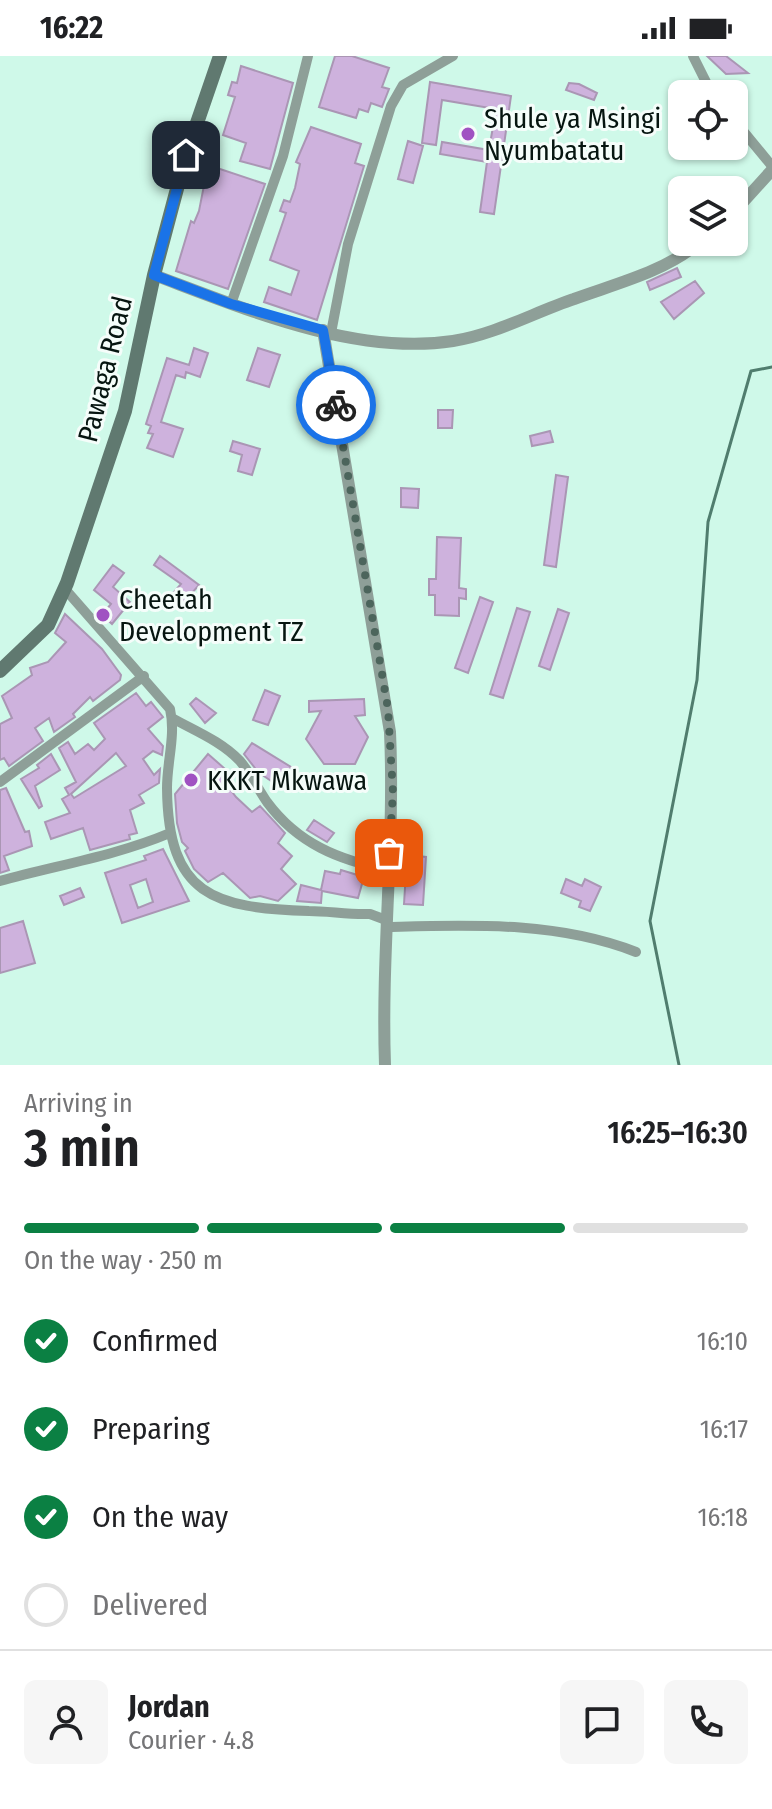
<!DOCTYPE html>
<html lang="en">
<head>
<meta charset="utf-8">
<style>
  :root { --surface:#fff; --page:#f6f6f6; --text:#202124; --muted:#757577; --line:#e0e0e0; --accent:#0b8043 }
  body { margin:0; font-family:"Fira Sans Condensed",sans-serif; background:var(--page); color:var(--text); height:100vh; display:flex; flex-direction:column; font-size:30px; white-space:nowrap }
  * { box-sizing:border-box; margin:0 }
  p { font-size:26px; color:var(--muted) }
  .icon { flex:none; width:44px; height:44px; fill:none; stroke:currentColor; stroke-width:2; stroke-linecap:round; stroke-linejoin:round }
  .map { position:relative; height:1009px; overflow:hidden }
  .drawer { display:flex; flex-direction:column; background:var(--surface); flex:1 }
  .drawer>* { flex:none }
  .tools { position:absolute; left:668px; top:24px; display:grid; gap:16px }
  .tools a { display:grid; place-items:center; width:80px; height:80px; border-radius:12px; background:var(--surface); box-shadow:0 2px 6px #0004; font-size:40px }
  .pin { position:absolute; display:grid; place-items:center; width:68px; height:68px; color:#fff; margin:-34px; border-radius:16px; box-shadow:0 4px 12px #0006 }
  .courier { position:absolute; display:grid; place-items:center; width:80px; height:80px; margin:-40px; border:6px solid #1a73e8; border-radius:50%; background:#fff; color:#222; box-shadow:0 2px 10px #0007 }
  .summary em { font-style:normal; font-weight:600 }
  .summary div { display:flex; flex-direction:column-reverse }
  .summary { display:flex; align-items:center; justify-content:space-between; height:136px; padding:0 24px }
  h1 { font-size:52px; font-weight:600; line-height:60px }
  .bar { display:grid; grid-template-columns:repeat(4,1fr); gap:12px 8px; align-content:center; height:96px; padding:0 24px }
  .bar i { height:10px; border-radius:6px; background:var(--line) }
  .bar .current { background:var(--accent) }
  .bar p { grid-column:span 4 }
  .line { display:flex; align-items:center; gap:20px; padding:0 24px; border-top:2px solid var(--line) }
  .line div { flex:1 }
  .round { display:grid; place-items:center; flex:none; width:84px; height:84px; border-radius:12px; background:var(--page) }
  ol { padding:0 24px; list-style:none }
  li { display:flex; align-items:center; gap:24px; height:88px }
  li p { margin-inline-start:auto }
  li .icon { padding:8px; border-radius:50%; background:var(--accent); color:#fff; stroke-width:4 }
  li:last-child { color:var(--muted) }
  li i { width:44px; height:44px; border:4px solid var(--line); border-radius:50% }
  .status { display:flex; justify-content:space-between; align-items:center; height:56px; padding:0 40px; background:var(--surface); direction:ltr }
  .status svg { height:22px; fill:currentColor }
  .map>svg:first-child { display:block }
</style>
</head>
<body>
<div class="status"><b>16:22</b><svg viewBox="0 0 49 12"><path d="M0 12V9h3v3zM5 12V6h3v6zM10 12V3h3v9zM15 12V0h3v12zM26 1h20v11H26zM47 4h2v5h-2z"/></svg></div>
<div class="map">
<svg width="772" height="1009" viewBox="0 0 772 1009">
  <rect width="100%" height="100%" fill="#cff9e9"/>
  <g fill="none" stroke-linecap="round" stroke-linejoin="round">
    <path stroke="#507d6e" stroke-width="3" d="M679,1009l-29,-144 47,-241 11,-158 43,-151 21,-4"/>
  </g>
  <path fill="#ceb2dd" stroke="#aa96b4" stroke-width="2" fill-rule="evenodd" d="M335,0h17l37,12 -7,19 7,2 -7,18 -11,-4 -3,9 -9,-3 -3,9 -37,-11z
    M707,0h19l22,17 -22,1z
    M241,10l52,17 -23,86 -30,-8 6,-18 -23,-8 12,-38 -7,-2 4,-13 5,1z
    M430,26l81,14 -17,118 -14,-2 7,-50 -47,-8 2,-12 47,8 7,-41 -54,-9 -6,45 -14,-2z
    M569,27l10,1 18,9 -3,7 -28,-10z
    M311,71l50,17 -6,19 9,3 -47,154 -53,-18 5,-15 22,8 8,-24 -29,-11 16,-47 -6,-2 4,-11 6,2 5,-14 5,-24 -4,-2z
    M408,85l15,5 -10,37 -15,-4z
    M208,109l57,19 -37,105 -52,-18 15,-50 3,2 5,-12z
    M677,212l4,9 -31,13 -3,-8z
    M695,225l9,12 -30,26 -13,-17z
    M194,292l14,5 -8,24 -14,-5 -1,6 -9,-3 -15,47 22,7 -10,28 -26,-9 6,-14 -5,-1 3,-7 -5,-2 21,-66 22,7z
    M258,292l22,7 -11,32 -22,-7z
    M438,354h15l-1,18h-14z
    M550,375l3,11 -21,4 -2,-10z
    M233,385l27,8 -8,26 -14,-4 4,-16 -12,-4z
    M556,419l12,2 -12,90 -12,-2z
    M401,432l18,1 -1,19 -17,-1z
    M437,481l24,1 -2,50 7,1v10l-7,-1v18l-24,-1v-20h-6v-16h7z
    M160,500l39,29 -20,23 -11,-9 13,-15 -27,-19z
    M113,509l11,8 -11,14 17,15 -18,22 -10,-9 9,-11 -17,-14z
    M480,541l13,5 -25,71 -13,-5z
    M517,552l13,4 -27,86 -13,-4z
    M558,553l11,4 -19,57 -11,-4z
    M65,558l37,35 19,26 -1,5 -27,21 -3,-4 -17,17 2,3 -21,15 -5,-14 -14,10 8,13 -34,25 -5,-8 -4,2v-36l12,-6 -10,-22 30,-21 -2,-7 18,-6 18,-20 -11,-9z
    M265,634l15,6 -12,29 -15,-5z
    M136,637l10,13 5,-4 12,15 -15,12 15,17 -1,9 -9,-4 -10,8 11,16 6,-6 -1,14 -20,12 5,8 -14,7 7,23 -8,2 1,4 -40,11 -7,-22 -32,11 -6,-17 25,-9 -8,-14 7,-4 -4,-7 11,-6 -17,-34 9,-6 7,12 13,-10 6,6 11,-11 -11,-16zM116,697l10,13 -52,32 -3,-4z
    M196,642l20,15 -11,10 -15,-19z
    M364,643l1,16 -10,1 13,21 -13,27h-31l-18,-25 15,-28 -12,1v-11z
    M252,687l39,24 -14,18 -19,-13 -14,-18z
    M51,698l9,16 -25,16 7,20 -3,2 -18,-29 18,-11 -2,-3z
    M208,698l16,14 -5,6 15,10 -4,5 6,8 16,15 8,-6 25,27 -7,10 14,13 -11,13 15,15 -18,17 -18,-5 -10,2 -27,-25 -15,9 -14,-13 -9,-18 3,-3 -6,-6 -5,-19 -2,-29z
    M6,732l19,44 4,-1 3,15 -28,10 5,14 -9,3v-83z
    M314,764l20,13 -7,9 -20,-12z
    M163,793l26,52 -67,22 -17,-50 41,-13 -2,-4zM146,823l7,23 -15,6 -8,-23z
    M407,799l19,2 -3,48 -19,-1z
    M341,814l23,7 -6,21 -36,-7 -1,12 -24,-2 4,-16 20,5 4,-19 15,3z
    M566,823l16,7 3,-7 16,8 -11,24 -11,-4 2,-6 -20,-8z
    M80,832l4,9 -20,8 -4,-9z
    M23,865l12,42 -35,10v-45z"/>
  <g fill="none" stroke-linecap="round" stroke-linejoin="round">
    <path stroke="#8e9f98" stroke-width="10" d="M693,0l19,38
      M734,64l38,46
      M231,248l52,-148 25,-100
      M331,277l17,-89 43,-138 12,-21 50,-29
      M65,533l105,120c6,26 -3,52 -3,79 1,108 47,120 142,123 20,0 40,4 61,3l16,6
      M172,662c23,13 49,23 68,43 11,13 18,28 27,41 31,42 72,58 121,68
      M0,726l144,-106
      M0,825c58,-16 115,-25 170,-48
      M386,871c86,-2 170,-6 250,25"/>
    <path stroke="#8e9f98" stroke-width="12" d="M734,156l38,-42
      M154,219c91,34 201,81 299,66 41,-6 82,-29 121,-42 44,-16 90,-27 126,-57
      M323,274l67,402c5,111 -9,222 -5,333"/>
    <path stroke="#607970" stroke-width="14" d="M0,615l48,-46 19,-42 58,-172 29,-136 32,-120 34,-99"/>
  </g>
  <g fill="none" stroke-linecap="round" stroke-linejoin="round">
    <path stroke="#4c655c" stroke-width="8" stroke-dasharray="0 14.4" d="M336,349l52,304 5,84 -4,60"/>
    <path stroke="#1a73e8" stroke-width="10" d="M186,99l-32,120 77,29 92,26 13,75"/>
  </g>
  <g fill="#a052c2" stroke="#f5fdfa" stroke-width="3">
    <circle cx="468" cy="78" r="8"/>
    <circle cx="103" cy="559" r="8"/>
    <circle cx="191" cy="724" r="8"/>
  </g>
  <g text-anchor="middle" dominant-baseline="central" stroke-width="6" stroke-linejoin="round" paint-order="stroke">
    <g font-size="28" fill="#061510" stroke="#f5fdfa" text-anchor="start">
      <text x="484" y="62">Shule ya Msingi<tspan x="484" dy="32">Nyumbatatu</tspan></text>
      <text x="119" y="543">Cheetah<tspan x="119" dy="32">Development TZ</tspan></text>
      <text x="207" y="724">KKKT Mkwawa</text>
    </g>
    <g font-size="28" fill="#061510" stroke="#f5fdfa">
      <text transform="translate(105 313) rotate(-76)">Pawaga Road</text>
    </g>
  </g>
</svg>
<div class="tools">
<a><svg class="icon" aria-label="locate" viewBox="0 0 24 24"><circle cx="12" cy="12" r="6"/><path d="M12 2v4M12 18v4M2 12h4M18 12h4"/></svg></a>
<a><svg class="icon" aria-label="layers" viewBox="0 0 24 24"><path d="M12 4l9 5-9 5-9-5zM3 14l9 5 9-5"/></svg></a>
</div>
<div class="pin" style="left:389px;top:797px;background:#ea580c"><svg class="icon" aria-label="bag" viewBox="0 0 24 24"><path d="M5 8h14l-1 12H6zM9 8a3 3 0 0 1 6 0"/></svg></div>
<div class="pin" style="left:186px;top:99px;background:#1f2937"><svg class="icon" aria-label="home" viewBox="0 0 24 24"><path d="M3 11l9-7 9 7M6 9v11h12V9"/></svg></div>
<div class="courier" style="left:336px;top:349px"><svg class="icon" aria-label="bike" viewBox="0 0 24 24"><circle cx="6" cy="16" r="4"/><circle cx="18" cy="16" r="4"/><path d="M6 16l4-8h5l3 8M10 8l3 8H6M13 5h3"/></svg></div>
</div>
<section class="drawer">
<div class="summary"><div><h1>3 min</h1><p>Arriving in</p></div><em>16:25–16:30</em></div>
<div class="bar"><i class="current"></i><i class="current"></i><i class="current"></i><i></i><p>On the way · 250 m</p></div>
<ol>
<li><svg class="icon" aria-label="check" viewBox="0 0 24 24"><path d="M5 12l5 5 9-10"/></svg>Confirmed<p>16:10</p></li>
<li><svg class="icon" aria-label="check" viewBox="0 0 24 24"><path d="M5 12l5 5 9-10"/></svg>Preparing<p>16:17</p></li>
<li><svg class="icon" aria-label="check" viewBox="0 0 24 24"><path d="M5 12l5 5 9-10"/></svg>On the way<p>16:18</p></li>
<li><i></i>Delivered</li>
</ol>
<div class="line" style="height:144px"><a class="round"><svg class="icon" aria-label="person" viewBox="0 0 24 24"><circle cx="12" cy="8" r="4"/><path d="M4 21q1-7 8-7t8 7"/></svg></a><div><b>Jordan</b><p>Courier · 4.8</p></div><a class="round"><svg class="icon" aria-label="chat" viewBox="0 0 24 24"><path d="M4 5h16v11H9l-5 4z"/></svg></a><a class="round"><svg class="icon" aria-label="phone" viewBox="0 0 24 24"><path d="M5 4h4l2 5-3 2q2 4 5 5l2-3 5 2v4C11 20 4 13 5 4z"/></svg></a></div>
</section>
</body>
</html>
